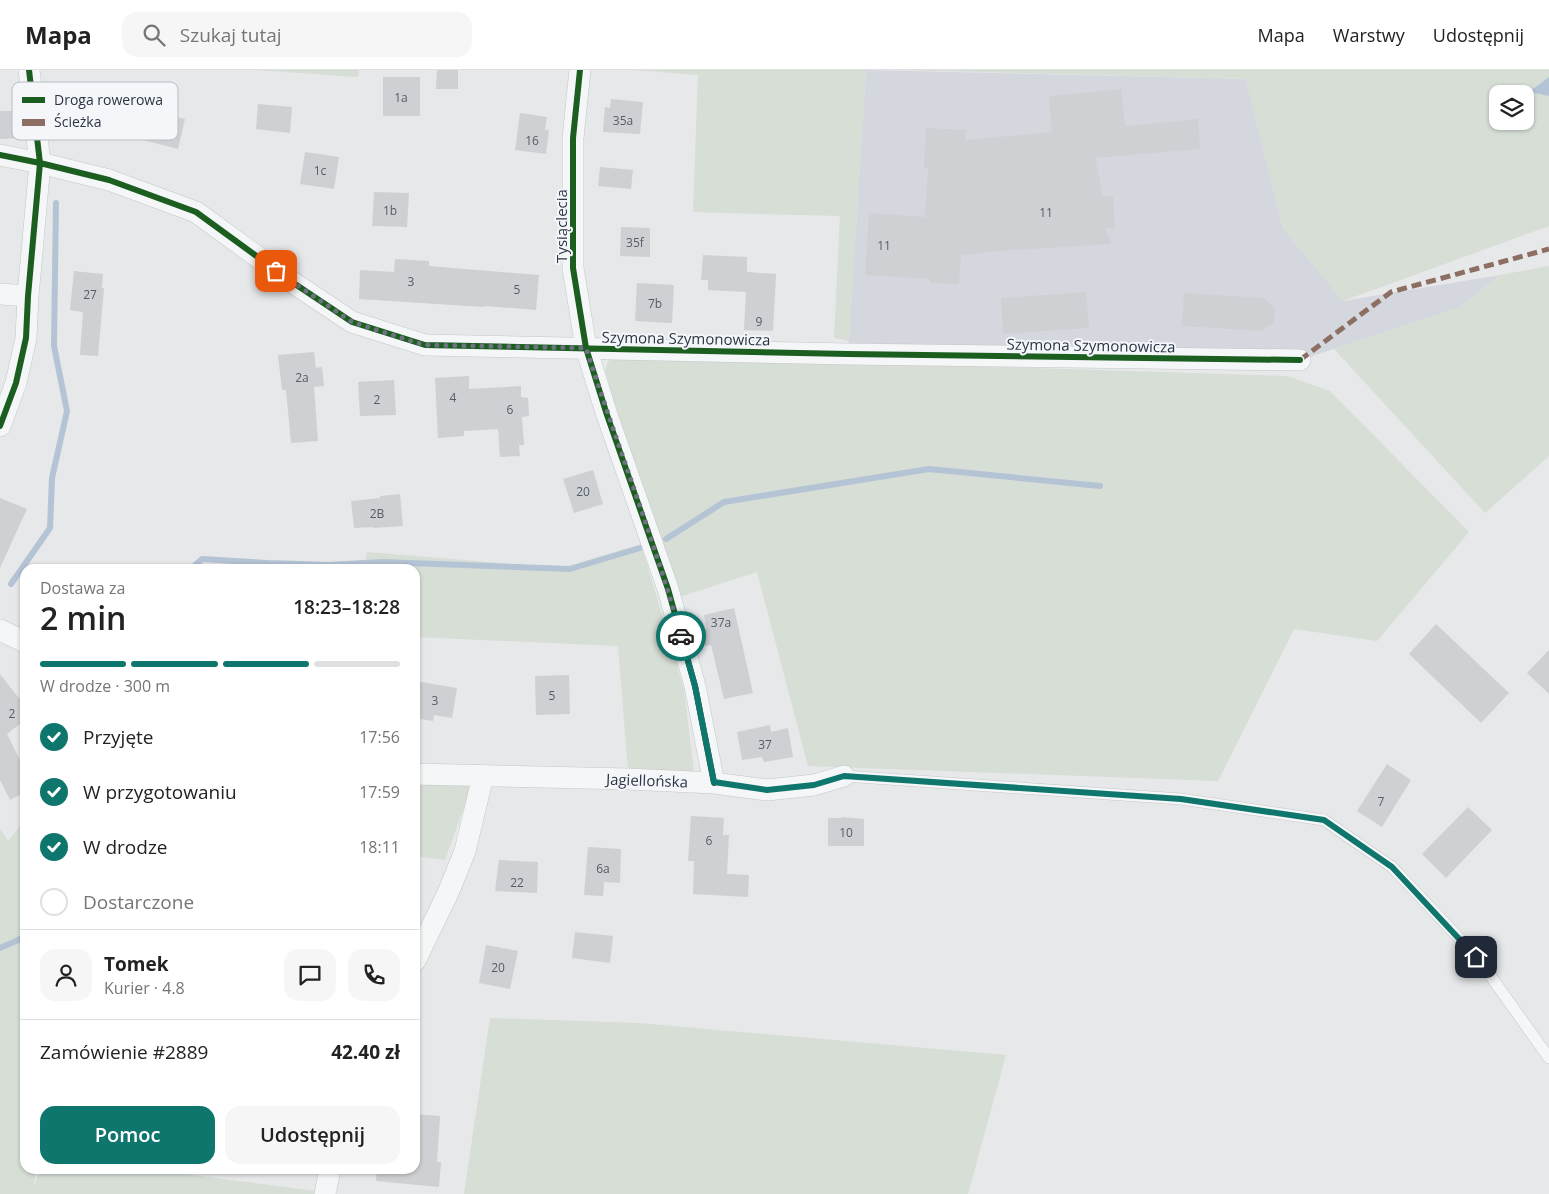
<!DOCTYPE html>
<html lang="pl">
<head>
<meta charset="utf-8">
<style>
  :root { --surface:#fff; --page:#f6f6f6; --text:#222; --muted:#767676; --line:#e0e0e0; --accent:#0f766e }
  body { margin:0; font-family:"Open Sans",sans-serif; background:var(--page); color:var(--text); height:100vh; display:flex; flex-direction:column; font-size:19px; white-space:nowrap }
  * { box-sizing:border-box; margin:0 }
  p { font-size:16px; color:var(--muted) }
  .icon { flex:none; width:28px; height:28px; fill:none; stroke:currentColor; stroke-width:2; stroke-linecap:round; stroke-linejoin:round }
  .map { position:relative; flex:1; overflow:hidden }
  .panel { position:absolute; left:20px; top:494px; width:400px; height:610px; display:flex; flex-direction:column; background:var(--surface); border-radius:15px; box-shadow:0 1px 4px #0004 }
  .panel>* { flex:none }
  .fabs { position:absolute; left:1489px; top:15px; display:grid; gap:10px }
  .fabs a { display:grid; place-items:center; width:45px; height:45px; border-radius:10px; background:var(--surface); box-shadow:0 1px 4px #0004; font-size:25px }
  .pin { position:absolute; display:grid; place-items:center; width:42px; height:42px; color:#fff; margin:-21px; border-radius:10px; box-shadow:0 2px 8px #0006 }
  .courier { position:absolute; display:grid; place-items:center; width:50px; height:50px; margin:-25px; border:4px solid #0f766e; border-radius:50%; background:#fff; color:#222; box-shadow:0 1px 6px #0007 }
  .summary em { font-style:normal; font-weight:600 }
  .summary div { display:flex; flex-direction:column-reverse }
  .summary { display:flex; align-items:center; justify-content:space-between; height:85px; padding:0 20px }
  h1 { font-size:32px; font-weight:600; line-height:38px }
  .bar { display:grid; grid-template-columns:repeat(4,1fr); gap:8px 5px; align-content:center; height:60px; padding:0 20px }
  .bar i { height:6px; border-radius:4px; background:var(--line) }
  .bar .active { background:var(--accent) }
  .bar p { grid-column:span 4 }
  .line { display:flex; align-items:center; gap:12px; padding:0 20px; border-top:1px solid var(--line) }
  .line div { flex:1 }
  .round { display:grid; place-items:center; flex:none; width:52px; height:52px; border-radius:15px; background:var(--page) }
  ol { padding:0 20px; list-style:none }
  li { display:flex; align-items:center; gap:15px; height:55px }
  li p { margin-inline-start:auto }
  li .icon { padding:5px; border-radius:50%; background:var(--accent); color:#fff; stroke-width:4 }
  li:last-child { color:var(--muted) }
  li i { width:28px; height:28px; border:2px solid var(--line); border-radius:50% }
  .action { display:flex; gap:10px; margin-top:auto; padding:10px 20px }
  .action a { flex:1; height:58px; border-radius:15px; background:var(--accent); color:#fff; font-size:20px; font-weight:600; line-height:58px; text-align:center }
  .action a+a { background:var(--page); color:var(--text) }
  header { display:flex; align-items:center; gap:30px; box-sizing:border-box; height:70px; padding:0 25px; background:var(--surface); border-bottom:1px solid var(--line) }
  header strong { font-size:24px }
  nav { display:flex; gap:28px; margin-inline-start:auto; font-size:18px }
  .search { width:350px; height:45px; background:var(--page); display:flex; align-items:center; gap:12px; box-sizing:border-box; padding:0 18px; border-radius:15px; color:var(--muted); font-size:19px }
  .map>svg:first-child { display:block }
</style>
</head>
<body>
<header>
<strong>Mapa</strong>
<div class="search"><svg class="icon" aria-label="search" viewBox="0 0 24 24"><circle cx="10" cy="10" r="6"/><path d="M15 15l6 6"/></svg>Szukaj tutaj</div>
<nav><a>Mapa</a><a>Warstwy</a><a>Udostępnij</a></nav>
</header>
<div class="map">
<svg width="1549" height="1124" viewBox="0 0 1549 1124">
  <rect width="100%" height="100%" fill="#e6e8ea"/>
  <path fill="#d4d7dd" d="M866,0l380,9 37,149 60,73 157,-26 -42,33 -158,52 -452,-6z"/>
  <path fill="#d6ded6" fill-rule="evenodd" d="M255,0h104l-1,7z
    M634,0h232l-17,271 -15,-3 6,-122 -147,-4 5,-137z
    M899,0h650v156l-206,75 -60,-73 -37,-149zM1498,24h27v27h-27z
    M1549,196v190l-64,57 -151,-164 124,-41 42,-33z
    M613,285l674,21 43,15 139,141 -92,109 -83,-12 -76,152 -410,-15 -51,-194 -78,25 -45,-122 -29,-105 3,-8z
    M641,474l43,146 10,82 -66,-2 -10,-124 -203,-9v-68h-51l3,-17 195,16z
    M415,712h58l-28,78 -30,-4z
    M25,750v349h11l-2,16 7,-16h105l170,22 -1,3h-315v-365l8,12z
    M490,948l148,5 368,32 -38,139h-504z"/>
  <path fill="#b4c4d5" d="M1549,7v19l-20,-4z"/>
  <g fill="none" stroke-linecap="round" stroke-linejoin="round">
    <path stroke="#b4c4d5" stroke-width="6" d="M666,469l58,-37 205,-33 171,17
      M191,499l11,-10 66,4 60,2 55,-3 187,7 70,-21
      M11,514l39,-56 2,-50 15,-67 -13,-65 2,-143
      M0,878l25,-11"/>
  </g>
  <path fill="#ced0d3" d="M437,0h21v19h-22z
    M383,7h37v39h-37z
    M1121,19l4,37 73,-7 2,30 -105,9 8,38h10l2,32 -10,1 7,15 -113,7 -38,4 -2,29 -29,-1v-4l-65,-4 4,-62 56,4 3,-49h-4l2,-40 40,2 -1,10 87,-8 -3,-36z
    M611,29l32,3 -3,32 -37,-2 2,-25 5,1z
    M258,34l34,3 -2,26 -34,-4z
    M0,41h17l1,27 -18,1z
    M151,41l34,8 -7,30 -35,-9z
    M520,43l27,4 -2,13h4l-3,24 -31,-4z
    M305,82l34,5 -5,32 -34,-5z
    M600,97l33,3 -2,19 -33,-3z
    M374,122l35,1 -2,34 -35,-1z
    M621,157l29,1v29l-30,-1z
    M703,185l44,2v15l29,2 -3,57 -29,-1 2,-38 -38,-2v-10h-7z
    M395,189l34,2v5l110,9 -3,35 -52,-4v1l-125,-8 1,-29 34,2z
    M74,201l29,3 -1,14h2l-6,68 -18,-1 3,-43 -13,-2z
    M637,213l37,2 -2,38 -37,-2z
    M1086,222l3,36 -86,6 -2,-36z
    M1184,223l80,5 11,10 -1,14 -12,9 -80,-5z
    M314,282l2,16 6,-1 2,19 -10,1 4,54 -27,2 -5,-53h-4l-4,-35z
    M469,306v13l52,-3v11l7,1 1,18 -7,1 2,28h-5l1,11 -20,1 -2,-28 -34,2v5l-26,2 -3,-60z
    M394,310l2,35 -36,1 -2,-34z
    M593,400l10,34 -29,9 -11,-34z
    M400,424l3,32 -30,2v-1l-19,1 -3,-27 29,-3v-2z
    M0,428l27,11 -27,59z
    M734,538l19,85 -29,6 -13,-54 -6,1 -4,-15 6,-2 -3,-14z
    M1436,554l73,69 -28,30 -72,-69z
    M1549,580v44l-22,-21z
    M0,604l25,32v14l-18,14 18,36v22l-15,8 -10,-20z
    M569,605l1,39 -34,1 -1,-39z
    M415,611l42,7 -5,30 -18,-3 -1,6 -18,-3z
    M770,655l1,7 17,-4 5,29 -29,5 -2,-5 -20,3 -5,-28z
    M1387,694l24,16 -29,47 -25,-16z
    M1468,737l24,23 -46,48 -24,-24z
    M691,746l33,2 -1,17h6l-2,39 22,1 -1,22 -55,-3 1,-33h-6z
    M841,747l23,2v27h-36v-28h13z
    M588,777l33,2 -1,34 -16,-1 -1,14 -19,-1z
    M499,790l39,2 -1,31 -42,-2z
    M575,862l38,4 -3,27 -38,-5z
    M486,875l32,6 -8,38 -31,-6z
    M415,1044l25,2 -3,46h4l-2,25 -63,-6 1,-12h38z"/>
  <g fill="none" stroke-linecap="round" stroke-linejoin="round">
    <g stroke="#c4c6c8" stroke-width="12">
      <path id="lane" d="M844,706l337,23 143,21 68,47 85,90 72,101"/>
    </g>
    <g stroke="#c4c6c8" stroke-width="22">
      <path id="street" d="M580,0l-7,68v130l13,80 21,67 61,174 27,97 19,97
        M0,85l40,8 69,17 87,32 96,70 60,40 73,23 423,9 452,6
        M0,224l28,2
        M0,356l16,-43 10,-45 2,-42 12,-133 -11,-93
        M0,560l25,12
        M415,704l213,5 86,4 53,7 47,-5 30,-9
        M415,891l33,-68 17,-42 18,-75
        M325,1124l5,-25"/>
    </g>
    <use href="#lane" stroke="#f5f6f7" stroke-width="11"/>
    <use href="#street" stroke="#f5f6f7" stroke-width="21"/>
    <path stroke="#8d6e63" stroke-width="5" stroke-dasharray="10 5" stroke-linecap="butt" d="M1300,290l91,-68 158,-43"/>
    <g stroke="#f4f6f9" stroke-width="9">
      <path id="cycleway" d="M580,0l-7,68v130l13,80 21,67 61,174 27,97 19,97
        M0,85l40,8 69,17 87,32 96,70 60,40 73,23 423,9 452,6
        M0,356l16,-43 10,-45 2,-42 12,-133 -11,-93"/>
    </g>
    <use href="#cycleway" stroke="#1b5e20" stroke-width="6"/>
  </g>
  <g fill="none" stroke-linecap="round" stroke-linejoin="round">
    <path stroke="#6c737f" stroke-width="5" stroke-dasharray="0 9" d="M276,201l76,51 72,23 162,3c31,96 68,191 95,288"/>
    <path stroke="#0f766e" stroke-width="6" d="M681,566l14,50 19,96 53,8 47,-5 30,-9 337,23 143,21 68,47 84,90"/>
  </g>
  <g text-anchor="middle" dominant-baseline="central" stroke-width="4" stroke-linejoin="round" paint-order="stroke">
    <g font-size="12" fill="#545c69">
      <text x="401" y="27">1a</text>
      <text x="623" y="50">35a</text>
      <text x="532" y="70">16</text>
      <text x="320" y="100">1c</text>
      <text x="390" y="140">1b</text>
      <text x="1046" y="142">11</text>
      <text x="635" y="172">35f</text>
      <text x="884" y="175">11</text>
      <text x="411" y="211">3</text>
      <text x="517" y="219">5</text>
      <text x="90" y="224">27</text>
      <text x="655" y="233">7b</text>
      <text x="759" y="251">9</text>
      <text x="302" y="307">2a</text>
      <text x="453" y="327">4</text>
      <text x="377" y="329">2</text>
      <text x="510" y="339">6</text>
      <text x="583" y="421">20</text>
      <text x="377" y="443">2B</text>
      <text x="721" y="552">37a</text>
      <text x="552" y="625">5</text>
      <text x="435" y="630">3</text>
      <text x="12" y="643">2</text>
      <text x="765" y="674">37</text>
      <text x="1381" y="731">7</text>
      <text x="846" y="762">10</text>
      <text x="709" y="770">6</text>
      <text x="603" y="798">6a</text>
      <text x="517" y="812">22</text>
      <text x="498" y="897">20</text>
    </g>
    <g font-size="15" fill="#2b3445" stroke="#f4f6f9">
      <text transform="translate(561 156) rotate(-90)">Tysiąclecia</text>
      <text transform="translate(686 268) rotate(1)">Szymona Szymonowicza</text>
      <text transform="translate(1091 275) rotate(1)">Szymona Szymonowicza</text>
      <text transform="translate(647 710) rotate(2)">Jagiellońska</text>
    </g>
  </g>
  <rect x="12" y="12" width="166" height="58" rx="8" fill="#f4f6f9" stroke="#b8bcc3" stroke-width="1"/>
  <rect x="22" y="27" width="23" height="6" fill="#1b5e20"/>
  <rect x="22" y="49" width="23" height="7" fill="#8d6e63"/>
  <g font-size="14" fill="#2b3445">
    <text x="54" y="35">Droga rowerowa</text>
    <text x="54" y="57">Ścieżka</text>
  </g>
</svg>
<div class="fabs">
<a><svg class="icon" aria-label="layers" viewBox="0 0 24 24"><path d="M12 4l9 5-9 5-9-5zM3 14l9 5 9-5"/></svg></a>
</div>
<div class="pin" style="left:276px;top:201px;background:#ea580c"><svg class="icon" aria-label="bag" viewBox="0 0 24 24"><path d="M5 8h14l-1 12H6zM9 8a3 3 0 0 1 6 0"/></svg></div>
<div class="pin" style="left:1476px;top:887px;background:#1f2937"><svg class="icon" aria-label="home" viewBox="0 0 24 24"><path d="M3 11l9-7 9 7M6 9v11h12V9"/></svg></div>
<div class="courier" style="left:681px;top:566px"><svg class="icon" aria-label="car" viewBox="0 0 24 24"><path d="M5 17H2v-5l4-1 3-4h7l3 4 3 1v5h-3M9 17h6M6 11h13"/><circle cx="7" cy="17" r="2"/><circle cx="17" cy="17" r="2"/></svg></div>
<section class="panel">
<div class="summary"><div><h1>2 min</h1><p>Dostawa za</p></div><em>18:23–18:28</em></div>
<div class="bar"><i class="active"></i><i class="active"></i><i class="active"></i><i></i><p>W drodze · 300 m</p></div>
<ol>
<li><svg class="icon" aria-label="check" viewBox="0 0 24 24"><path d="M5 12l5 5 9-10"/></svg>Przyjęte<p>17:56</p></li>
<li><svg class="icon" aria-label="check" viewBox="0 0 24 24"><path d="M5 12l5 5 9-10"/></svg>W przygotowaniu<p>17:59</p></li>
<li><svg class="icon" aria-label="check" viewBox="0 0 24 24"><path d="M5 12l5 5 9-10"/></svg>W drodze<p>18:11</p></li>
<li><i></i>Dostarczone</li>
</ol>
<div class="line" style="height:90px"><a class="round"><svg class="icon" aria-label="person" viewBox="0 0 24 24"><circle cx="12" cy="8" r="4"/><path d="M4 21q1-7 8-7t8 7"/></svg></a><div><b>Tomek</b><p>Kurier · 4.8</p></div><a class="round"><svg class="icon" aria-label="chat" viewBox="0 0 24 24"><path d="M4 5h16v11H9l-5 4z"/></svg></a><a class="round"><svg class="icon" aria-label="phone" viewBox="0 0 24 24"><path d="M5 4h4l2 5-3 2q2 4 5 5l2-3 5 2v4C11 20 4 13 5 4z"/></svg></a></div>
<div class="line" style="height:65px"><div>Zamówienie #2889</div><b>42.40 zł</b></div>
<div class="action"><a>Pomoc</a><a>Udostępnij</a></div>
</section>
</div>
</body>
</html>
